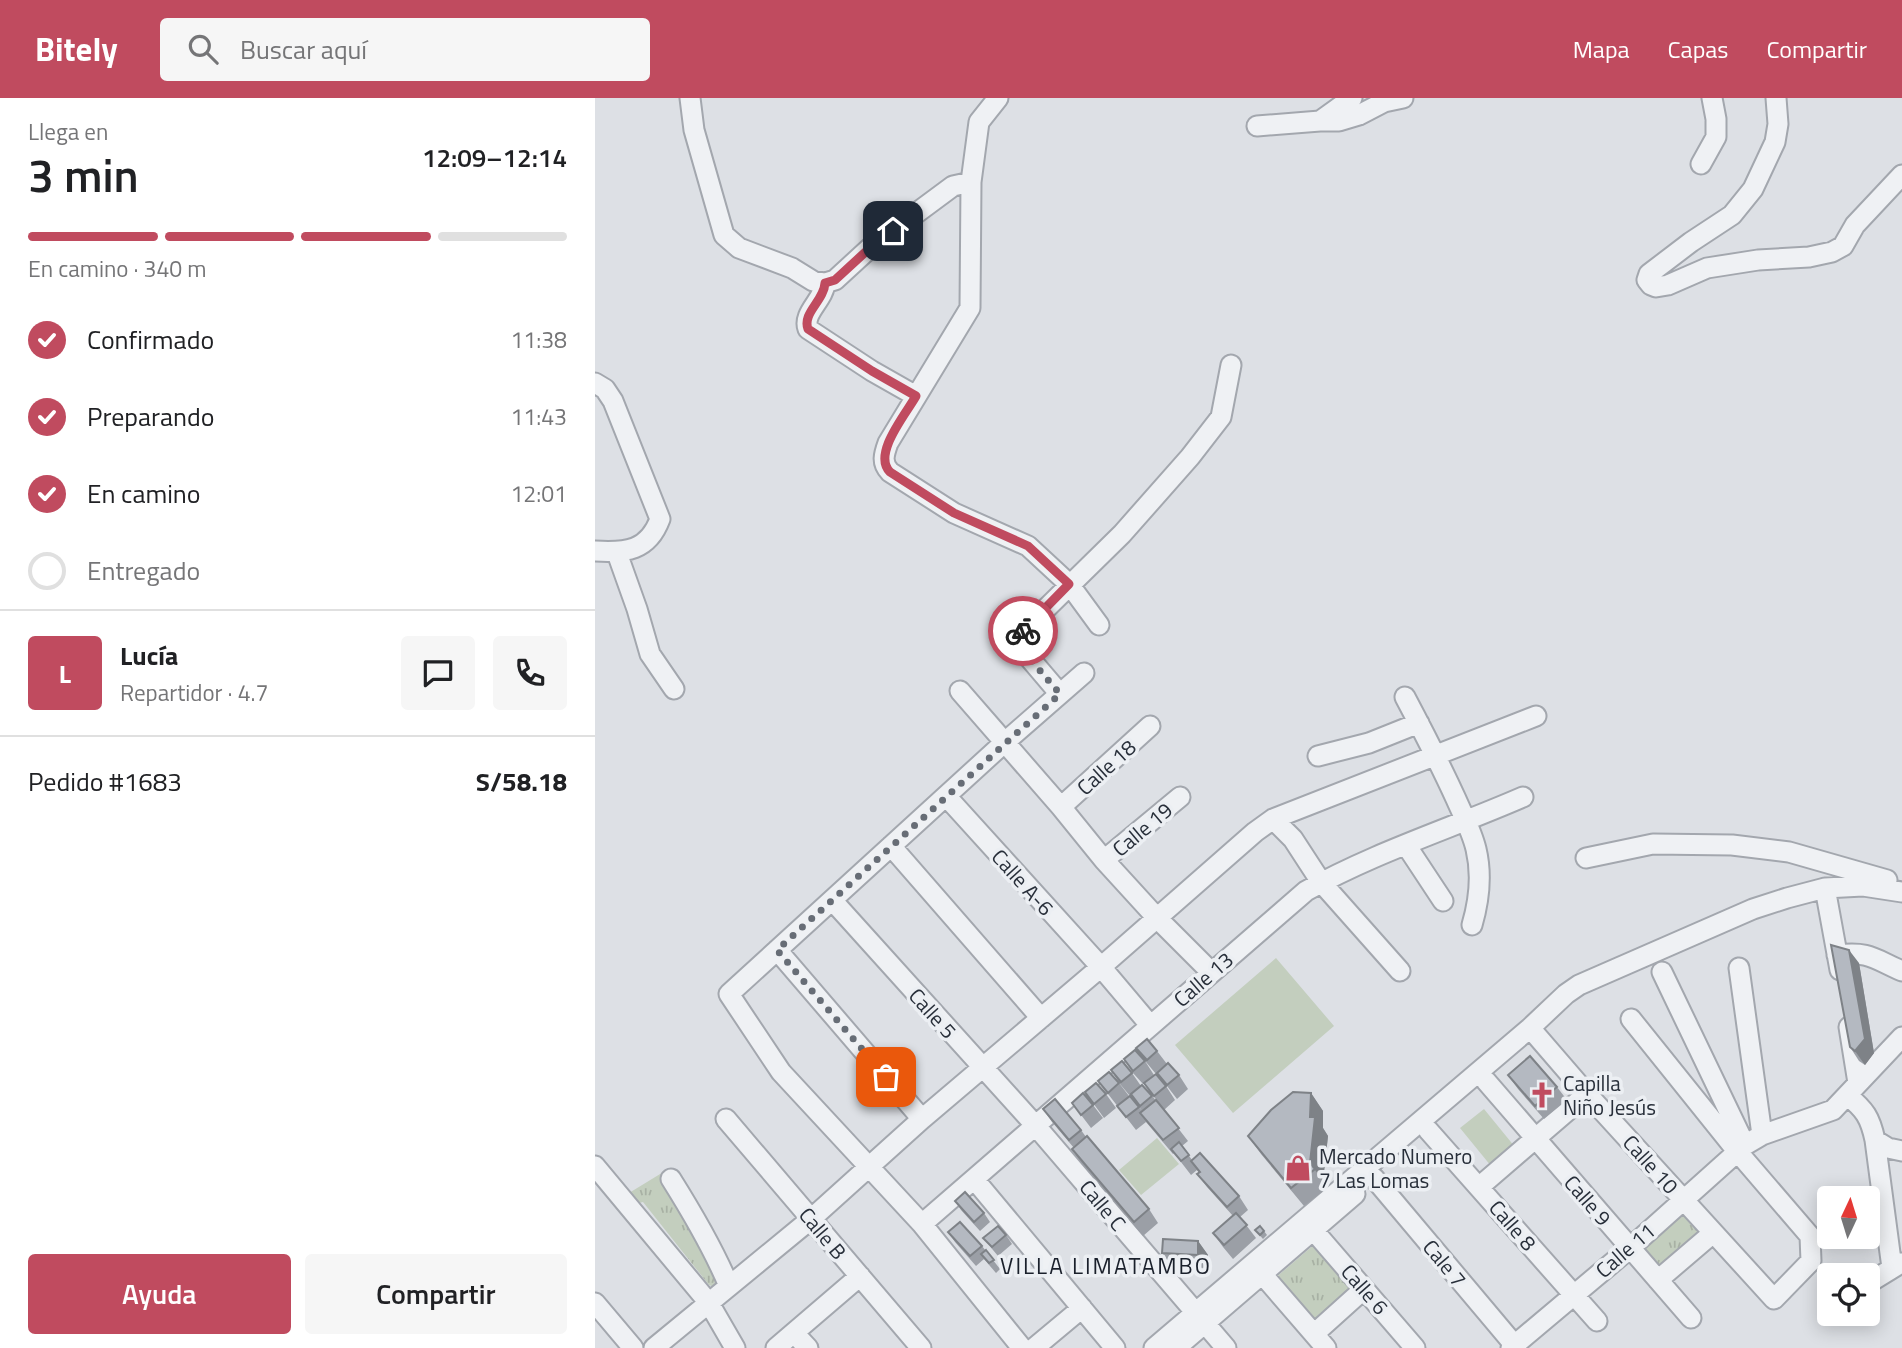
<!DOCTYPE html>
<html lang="es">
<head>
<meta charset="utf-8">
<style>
  :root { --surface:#fff; --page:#f6f6f6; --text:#202124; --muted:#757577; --line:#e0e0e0; --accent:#c04b5f }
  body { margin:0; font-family:"Titillium Web",sans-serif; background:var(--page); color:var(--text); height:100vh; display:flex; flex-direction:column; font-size:26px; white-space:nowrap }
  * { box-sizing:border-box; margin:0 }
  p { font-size:23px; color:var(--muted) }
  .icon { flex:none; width:38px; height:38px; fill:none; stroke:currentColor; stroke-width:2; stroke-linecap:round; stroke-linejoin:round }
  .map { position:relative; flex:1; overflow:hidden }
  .drawer { display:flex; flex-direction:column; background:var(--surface); width:595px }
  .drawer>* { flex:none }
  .needle { width:46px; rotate:4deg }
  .buttons { position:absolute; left:1222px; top:1088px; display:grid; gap:14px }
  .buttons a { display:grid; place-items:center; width:63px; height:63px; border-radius:7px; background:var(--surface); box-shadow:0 4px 18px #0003; font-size:35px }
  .pin { position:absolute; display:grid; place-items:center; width:60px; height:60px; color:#fff; margin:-30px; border-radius:14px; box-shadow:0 4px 10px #0006 }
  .courier { position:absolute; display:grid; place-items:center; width:70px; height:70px; margin:-35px; border:5px solid #c04b5f; border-radius:50%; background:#fff; color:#222; box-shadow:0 2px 9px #0007 }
  .summary em { font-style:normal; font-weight:600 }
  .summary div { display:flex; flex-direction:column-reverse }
  .summary { display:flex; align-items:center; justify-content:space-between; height:119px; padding:0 28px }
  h1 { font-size:46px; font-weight:600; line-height:52px }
  .bar { display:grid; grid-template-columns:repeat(4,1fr); gap:10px 7px; align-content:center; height:84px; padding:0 28px }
  .bar i { height:9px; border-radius:5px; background:var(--line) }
  .bar .active { background:var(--accent) }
  .bar p { grid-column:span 4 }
  .line { display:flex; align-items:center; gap:18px; padding:0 28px; border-top:2px solid var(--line) }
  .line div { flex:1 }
  .round { display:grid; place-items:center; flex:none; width:74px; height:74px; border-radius:7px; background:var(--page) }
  ol { padding:0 28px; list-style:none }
  li { display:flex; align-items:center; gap:21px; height:77px }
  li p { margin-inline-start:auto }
  li .icon { padding:7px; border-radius:50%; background:var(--accent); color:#fff; stroke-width:4 }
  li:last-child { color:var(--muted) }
  li i { width:38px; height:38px; border:4px solid var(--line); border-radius:50% }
  .primary-button { display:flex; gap:14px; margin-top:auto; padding:14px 28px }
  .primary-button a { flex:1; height:80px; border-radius:7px; background:var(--accent); color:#fff; font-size:28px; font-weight:600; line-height:80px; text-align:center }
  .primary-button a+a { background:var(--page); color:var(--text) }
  header { display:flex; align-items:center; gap:42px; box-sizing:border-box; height:98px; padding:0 35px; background:var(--accent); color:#fff }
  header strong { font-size:33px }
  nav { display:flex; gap:38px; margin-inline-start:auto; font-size:24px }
  .search { width:490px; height:63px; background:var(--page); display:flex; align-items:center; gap:18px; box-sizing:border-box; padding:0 24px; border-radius:7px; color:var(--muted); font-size:26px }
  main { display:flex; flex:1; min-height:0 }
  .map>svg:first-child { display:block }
</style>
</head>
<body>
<header>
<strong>Bitely</strong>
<div class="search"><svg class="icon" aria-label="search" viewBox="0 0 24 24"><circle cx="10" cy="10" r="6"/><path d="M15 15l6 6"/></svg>Buscar aquí</div>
<nav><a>Mapa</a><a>Capas</a><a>Compartir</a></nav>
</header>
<main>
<section class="drawer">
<div class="summary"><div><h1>3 min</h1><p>Llega en</p></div><em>12:09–12:14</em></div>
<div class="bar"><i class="active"></i><i class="active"></i><i class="active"></i><i></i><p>En camino · 340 m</p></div>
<ol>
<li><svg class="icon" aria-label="check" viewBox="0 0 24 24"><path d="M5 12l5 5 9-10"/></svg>Confirmado<p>11:38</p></li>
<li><svg class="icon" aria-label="check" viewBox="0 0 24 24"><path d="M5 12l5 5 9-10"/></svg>Preparando<p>11:43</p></li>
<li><svg class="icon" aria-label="check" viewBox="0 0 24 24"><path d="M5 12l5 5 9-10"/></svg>En camino<p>12:01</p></li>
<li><i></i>Entregado</li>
</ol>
<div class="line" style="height:126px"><b class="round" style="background:var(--accent);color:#fff">L</b><div><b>Lucía</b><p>Repartidor · 4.7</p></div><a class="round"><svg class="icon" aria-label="chat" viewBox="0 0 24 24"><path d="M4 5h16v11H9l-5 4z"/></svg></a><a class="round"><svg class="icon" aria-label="phone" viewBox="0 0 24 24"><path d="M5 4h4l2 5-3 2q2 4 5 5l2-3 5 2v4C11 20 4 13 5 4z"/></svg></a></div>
<div class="line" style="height:91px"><div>Pedido #1683</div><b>S/58.18</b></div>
<div class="primary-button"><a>Ayuda</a><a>Compartir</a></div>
</section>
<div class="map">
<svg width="1307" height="1250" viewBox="0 0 1307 1250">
  <defs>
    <pattern id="park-tufts" width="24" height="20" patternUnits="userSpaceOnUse" patternTransform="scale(1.75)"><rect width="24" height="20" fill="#c3cebe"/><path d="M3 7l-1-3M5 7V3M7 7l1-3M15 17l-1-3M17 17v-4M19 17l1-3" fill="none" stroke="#a8b1a4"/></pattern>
  </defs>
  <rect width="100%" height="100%" fill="#dde0e5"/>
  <path fill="url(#park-tufts)" d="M70,1073l57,102 1,5 -9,9 -5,-2 -66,-83 -4,1 -10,-10z
    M1087,1110l22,24 -43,38 -22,-24z
    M721,1145l40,46 -41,36 -41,-46z"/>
  <path fill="#c3cebe" d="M681,860l58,68 -101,87 -58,-68z
    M889,1011l31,38 -24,19 -31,-38z
    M562,1040l22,26 -38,31 -22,-25z"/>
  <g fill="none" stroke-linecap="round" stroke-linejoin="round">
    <g stroke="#a3a7ae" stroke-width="23">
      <path id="minor" d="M95,0l4,32 30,105 15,13 53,20 21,13 12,2 10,-3 37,-34 81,-60 18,-4
        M403,0l-19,24 -8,60 -1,126 -82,135c-4,11 -7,20 2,29l64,41 74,33 41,38 30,41
        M1181,0l2,26 -3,18 -22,47 -21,26 -41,27 -42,32 -2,6 4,5 5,2 12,-2 39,-17 51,-8 51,-3 23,-5 11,-6 12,-21 47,-50
        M725,23l32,-23
        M662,28l63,-5h19l20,-6 25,-13 19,-4
        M1106,66l15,-27v-18l-4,-21
        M230,185c-1,17 -23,30 -17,46l64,42 44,25
        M0,285l10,6 8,12 47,118c-12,32 -34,34 -65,32
        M22,455l20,56 13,45 24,35
        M365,593l101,116 43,53 53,58 54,54
        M465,596l-46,-54 108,-106 68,-77 31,-40 10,-52
        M810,599c18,34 35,67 51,102 7,16 16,33 20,50 6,25 3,52 -4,76
        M723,658l51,-13 50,-20
        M351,698l155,171 49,58
        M466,709l89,-81
        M678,721l20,20 28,43 79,89
        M811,747l37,56
        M296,748l150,172
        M991,760l67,-14 79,1 57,7 98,28
        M509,762l76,-63
        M1230,790l15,82
        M237,802l203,225 191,223
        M182,852l145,169
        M1242,857c33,-4 37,4 65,16
        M1144,870l23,167
        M1067,874l83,173
        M1254,929l9,56
        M935,930l57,66 187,205 37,-38 -1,-25 -73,-85 -106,-132
        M891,983l205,237
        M1252,997c18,15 23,22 28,45l17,128
        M131,1021l195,229
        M833,1032l169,191
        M1280,1042l13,8 14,3
        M0,1068l114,137 26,45
        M779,1080l143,170
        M76,1081c22,35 42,69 58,107
        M379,1081l141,169
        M884,1089l108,-93
        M327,1126l384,-333c67,-38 146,-63 217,-94
        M719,1133l101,117
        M668,1177l63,73
        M1063,1182l55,-47
        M1272,1186l34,-21
        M0,1205l38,45
        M199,1235l14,15
        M719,1236l50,-45
        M59,1250l157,-129 111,-100 179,-152 154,-135 18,-13 263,-103
        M181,1250l84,-72
        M427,1250l-100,-124 -141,-152 -52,-78 276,-252 79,-69
        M439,1250l48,-40
        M559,1250l376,-320 36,-34 13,-9 174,-76 34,-11 38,-10 38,-2 39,6
        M581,1250l179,-154
        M916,1250l119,-100 115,-103 17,-10 71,-25 69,-73"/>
    </g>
    <use href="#minor" stroke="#eff1f4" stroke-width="19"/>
  </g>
  <path fill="#9b9fa6" d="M1264,865l15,90 -9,12 -6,-4 -9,-14z
    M541,950l21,3 10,13 12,11 9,14 -11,10 -20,-26 -1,1 -10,-12z
    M529,961l21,2 9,14 12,11 9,14 -11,10 24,31 -6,5 10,14 47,36 9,14 -8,7 16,21 -23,21 -10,-12 -10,-14 20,-17 -26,-29 -10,-13 2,-1 -2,-3 -6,5 -17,-22 -1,1 -27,-32 -10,8 -38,-49 21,2 10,13h1l12,15 -11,-16 -1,1 -10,-12 -9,-14 21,3 9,13 1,-1 20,22 -18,-23h-1l-10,-11z
    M913,977l49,12 10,13 -23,19 -26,-30z
    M490,994l21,2 10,14 -12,10z
    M716,995l12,18v17l5,8 -5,45 4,7 -23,18 -43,-52 -13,-18z
    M477,1005l21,2 10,13 -12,10z
    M448,1011l38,21 5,7 63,72 9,14 -15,13 -62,-73 -9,-14 2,-1 -22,-26z
    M360,1103l29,12 6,9 -10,9 -19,-21z
    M660,1132l9,1 3,4 -4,4z
    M353,1134l34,14 18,23 -4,4 -12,-14 -8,7 -21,-24z
    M411,1137l6,9 -14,12 -15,-18z
    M603,1143l10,14 -1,13 -35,-1 -10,-14z"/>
  <path fill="#7e8287" d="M1254,852l10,13 15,90 -9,12 -10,-14z
    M716,995l12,18v17l5,8 -5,45 -13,-18z
    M603,1143l10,14 -1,13 -9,-13z"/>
  <path fill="#b4b9c1" stroke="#7e8287" stroke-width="2" d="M1236,847l18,5 16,89 -10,12 -5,-4z
    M552,941l10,12 -10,9 -11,-12z
    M540,952l10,11 -12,10 -9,-12z
    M935,958l27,31 -22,19 -27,-31z
    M527,963l10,12 -11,9 -10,-12z
    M573,965l11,12 -12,10 -10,-12z
    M514,974l10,11 -11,10 -10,-12z
    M561,976l10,12 -12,10 -10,-13z
    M501,985l10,11 -12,10 -9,-12z
    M547,987l10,11 -12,10 -9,-12z
    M698,994l18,1 -1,24h5l-5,46 5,6 -24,19 -43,-52 23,-26z
    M488,995l10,12 -12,10 -9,-12z
    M535,998l9,11 -13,10 -9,-11z
    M460,1001l26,31 -12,10 -26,-31z
    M561,1002l23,28 -16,12 -23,-27z
    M492,1038l62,73 -15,13 -62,-73z
    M584,1044l10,13 -8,6 -10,-12z
    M605,1055l39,43 -12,11 -30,-33 3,-2 -9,-11z
    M370,1094l19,21 -10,9 -19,-21z
    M641,1115l11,12 -23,20 -11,-12z
    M365,1124l22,24 -12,10 -22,-24z
    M403,1128l8,9 -14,12 -9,-9z
    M665,1128l4,5 -4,4 -5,-5z
    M568,1141l35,2v14l-36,-2z
    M391,1152l8,10 -5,3 -8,-9z"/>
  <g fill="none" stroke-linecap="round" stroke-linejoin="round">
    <path stroke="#676d76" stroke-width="7" stroke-dasharray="0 12.6" d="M291,979l-109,-127 283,-256 -46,-54 9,-9"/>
    <path stroke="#c04b5f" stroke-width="9" d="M298,133l-21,15 -37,34 -10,3c-1,18 -23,30 -17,46l64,42 44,25c-10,18 -44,58 -26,76l64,41 74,33 41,38 -46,47"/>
  </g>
  <defs>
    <g id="church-bare" transform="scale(2.1)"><path d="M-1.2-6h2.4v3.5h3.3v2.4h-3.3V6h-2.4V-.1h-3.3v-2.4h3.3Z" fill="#c04b5f" stroke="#eceff3" stroke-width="2.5" paint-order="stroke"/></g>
    <g id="shop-bare" transform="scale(2.1)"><path d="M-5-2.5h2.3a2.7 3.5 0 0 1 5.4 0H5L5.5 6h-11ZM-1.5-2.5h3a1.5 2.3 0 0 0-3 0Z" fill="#c04b5f" stroke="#eceff3" stroke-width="2.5" paint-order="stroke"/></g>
  </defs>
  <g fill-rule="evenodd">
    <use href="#church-bare" x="947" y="997"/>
    <use href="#shop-bare" x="703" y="1070"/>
  </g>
  <g text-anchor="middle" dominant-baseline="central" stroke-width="7" stroke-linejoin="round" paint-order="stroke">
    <g font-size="21" fill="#282f3a" stroke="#eceff3">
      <text transform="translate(511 669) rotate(-42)">Calle 18</text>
      <text transform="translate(547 731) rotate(-40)">Calle 19</text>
      <text transform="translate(428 784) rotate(48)">Calle A-6</text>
      <text transform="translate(608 881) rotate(-41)">Calle 13</text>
      <text transform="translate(338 915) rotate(48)">Calle 5</text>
      <text transform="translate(1056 1066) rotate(48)">Calle 10</text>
      <text transform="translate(993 1102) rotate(49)">Calle 9</text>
      <text transform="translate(508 1107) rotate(50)">Calle C</text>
      <text transform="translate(918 1127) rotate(49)">Calle 8</text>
      <text transform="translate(228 1135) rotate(50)">Calle B</text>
      <text transform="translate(1030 1152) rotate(-41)">Calle 11</text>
      <text transform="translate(850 1165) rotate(50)">Cale 7</text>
      <text transform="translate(770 1191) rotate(49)">Calle 6</text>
    </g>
    <g font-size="21" fill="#282f3a" stroke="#eceff3" text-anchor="start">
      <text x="968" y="985">Capilla<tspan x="968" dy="24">Niño Jesús</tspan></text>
      <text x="724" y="1058">Mercado Numero<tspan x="724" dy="24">7 Las Lomas</tspan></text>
    </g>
    <g font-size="23" letter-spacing="2" fill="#1a202b" stroke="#eceff3">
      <text x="511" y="1167">VILLA LIMATAMBO</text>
    </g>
  </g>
</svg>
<div class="buttons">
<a><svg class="needle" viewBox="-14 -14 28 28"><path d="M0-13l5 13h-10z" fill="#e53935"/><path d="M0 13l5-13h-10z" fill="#757577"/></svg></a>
<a><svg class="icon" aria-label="locate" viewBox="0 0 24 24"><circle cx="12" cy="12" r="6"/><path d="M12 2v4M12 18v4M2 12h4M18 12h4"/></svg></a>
</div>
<div class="pin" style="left:291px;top:979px;background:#ea580c"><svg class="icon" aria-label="bag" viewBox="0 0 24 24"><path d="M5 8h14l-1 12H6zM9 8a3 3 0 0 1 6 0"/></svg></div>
<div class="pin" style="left:298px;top:133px;background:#1f2937"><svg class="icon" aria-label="home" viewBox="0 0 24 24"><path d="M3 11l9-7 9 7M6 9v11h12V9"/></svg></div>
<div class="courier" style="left:428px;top:533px"><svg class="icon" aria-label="bike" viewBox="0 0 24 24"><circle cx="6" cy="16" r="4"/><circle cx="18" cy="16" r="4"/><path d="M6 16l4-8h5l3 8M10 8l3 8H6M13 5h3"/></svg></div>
</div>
</main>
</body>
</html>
